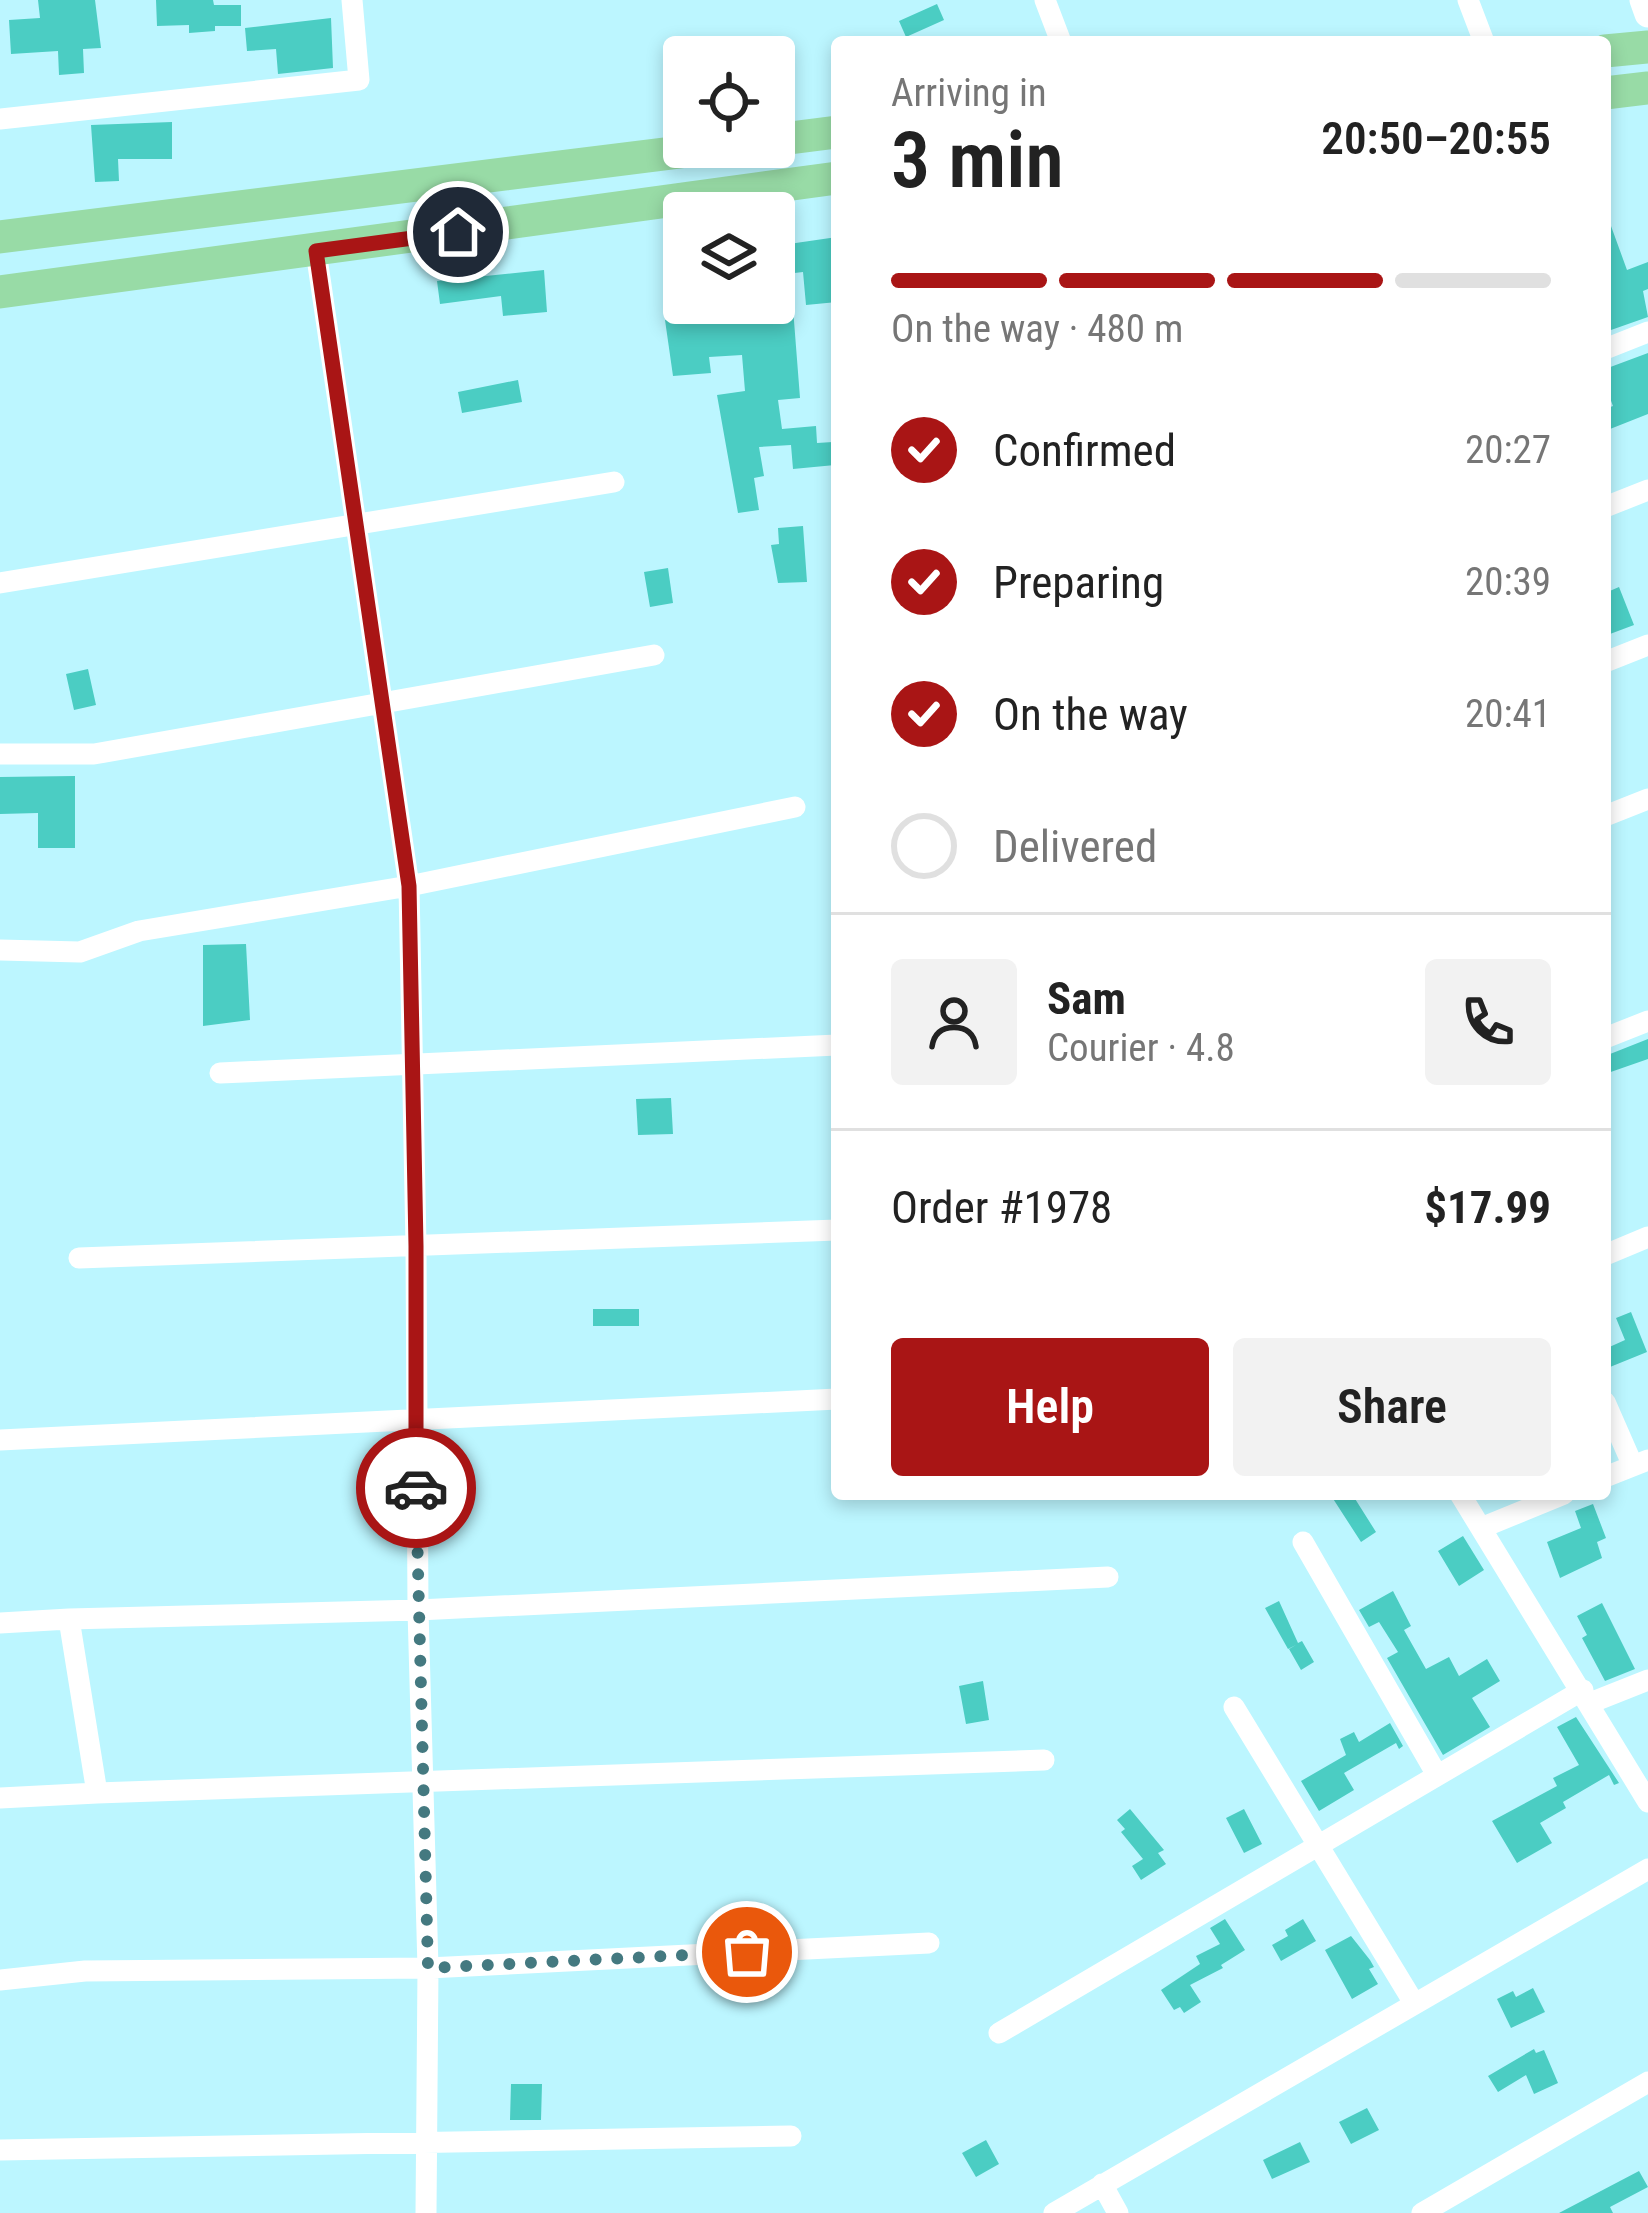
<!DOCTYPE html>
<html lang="en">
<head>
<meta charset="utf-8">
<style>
  :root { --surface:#fff; --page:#f2f2f2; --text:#222; --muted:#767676; --line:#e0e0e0; --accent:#a91515 }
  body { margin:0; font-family:"Roboto Condensed",sans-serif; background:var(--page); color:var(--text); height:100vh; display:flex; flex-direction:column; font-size:45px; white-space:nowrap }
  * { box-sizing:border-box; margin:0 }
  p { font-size:39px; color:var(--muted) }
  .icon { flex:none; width:66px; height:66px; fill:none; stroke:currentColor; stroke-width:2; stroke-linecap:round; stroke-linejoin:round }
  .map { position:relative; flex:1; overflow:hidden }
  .details { position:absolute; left:831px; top:36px; width:780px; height:1464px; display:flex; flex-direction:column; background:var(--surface); border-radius:12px; box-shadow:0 6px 18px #0003 }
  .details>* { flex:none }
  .fabs { position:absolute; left:663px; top:36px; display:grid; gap:24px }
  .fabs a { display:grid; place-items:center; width:132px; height:132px; border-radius:12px; background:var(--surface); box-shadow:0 6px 18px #0003; font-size:60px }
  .pin { position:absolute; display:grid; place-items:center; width:102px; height:102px; color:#fff; margin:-51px; border:6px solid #fff; border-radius:50%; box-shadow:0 3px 12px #0007 }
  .courier { position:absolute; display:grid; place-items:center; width:120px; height:120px; margin:-60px; border:9px solid #a91515; border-radius:50%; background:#fff; color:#222; box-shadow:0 3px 15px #0007 }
  .summary em { font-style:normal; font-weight:600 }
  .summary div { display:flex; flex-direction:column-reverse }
  .summary { display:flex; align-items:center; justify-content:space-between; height:204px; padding:0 60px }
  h1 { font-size:78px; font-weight:600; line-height:90px }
  .bar { display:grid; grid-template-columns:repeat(4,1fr); gap:18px 12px; align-content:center; height:144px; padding:0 60px }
  .bar i { height:15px; border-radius:9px; background:var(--line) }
  .bar .selected { background:var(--accent) }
  .bar p { grid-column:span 4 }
  .line { display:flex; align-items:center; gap:30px; padding:0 60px; border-top:3px solid var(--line) }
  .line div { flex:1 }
  .round { display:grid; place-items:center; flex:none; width:126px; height:126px; border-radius:12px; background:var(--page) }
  ol { padding:0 60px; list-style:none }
  li { display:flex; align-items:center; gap:36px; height:132px }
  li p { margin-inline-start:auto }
  li .icon { padding:12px; border-radius:50%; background:var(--accent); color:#fff; stroke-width:4 }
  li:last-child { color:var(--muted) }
  li i { width:66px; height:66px; border:6px solid var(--line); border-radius:50% }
  .action { display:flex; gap:24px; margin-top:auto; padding:24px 60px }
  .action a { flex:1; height:138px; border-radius:12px; background:var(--accent); color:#fff; font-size:48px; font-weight:600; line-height:138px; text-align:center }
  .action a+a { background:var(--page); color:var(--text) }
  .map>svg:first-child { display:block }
</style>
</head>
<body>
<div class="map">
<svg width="1648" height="2213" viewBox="0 0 1648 2213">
  <rect width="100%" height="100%" fill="#bcf6ff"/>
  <path fill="#4bcdc3" d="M38,0h57l6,48 -18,1 1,24 -25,2 -1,-24 -47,3 -2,-34 31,-2z
    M156,0h57l1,5h27v21h-26v5l-26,2v-8l-32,1z
    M937,4l7,16 -38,17 -7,-16z
    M331,18l2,50 -55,6 -2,-25 -29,2 -2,-23z
    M172,122v37h-54l1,22 -24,1 -4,-57z
    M1607,215l20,55 21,-8v27l-5,2 5,26 -37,13 -2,-5 -4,2z
    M837,237v65l-31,3 -3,-33 -17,2 -4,-29z
    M544,270l3,42 -44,4 -2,-20 -61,8 -3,-23z
    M701,303h32v9l60,-4 7,90 -22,2 4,29 34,-3 1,17 16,-1 2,23 -42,4 -2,-24 -32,2 5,29 -10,2 5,32 -21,3 -21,-118 28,-4 -3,-36 -33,2 2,16 -38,3 -8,-56 37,-4z
    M1648,353v61l-43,17v-22l8,-3 -8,-21v-16z
    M518,380l4,22 -60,11 -4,-21z
    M803,526l4,56 -29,1 -7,-38 8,-1 -1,-16z
    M668,568l5,35 -23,4 -6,-35z
    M1619,587l15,38 -24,9 -5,-13v-28z
    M88,669l8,36 -22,5 -8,-36z
    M75,776v72h-37v-35l-38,1v-37z
    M246,944l4,76 -47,6v-81z
    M1648,1039v20l-43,15v-18z
    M671,1098l2,36 -35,1 -2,-36z
    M593,1309h46v17h-46z
    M1631,1312l16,40 -37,15 -5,-18 20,-9 -9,-22z
    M1330,1494h22l24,38 -15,10z
    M1593,1504l13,34 -9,4 5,16 -42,20 -13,-36 34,-14 -6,-17z
    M1463,1536l21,34 -25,16 -21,-35z
    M1393,1591l18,35 -7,4 22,39 23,-12 10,19 28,-17 13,22 -28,17 18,29 -47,28 -56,-97 11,-6 -19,-30 -10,5 -10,-17z
    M1279,1601l19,42 4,-2 12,21 -13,8 -12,-21 7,-4 -8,4 -23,-41z
    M1602,1603l33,66 -30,12 -23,-43 5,-3 -10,-19z
    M983,1681l6,39 -23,4 -7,-38z
    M1576,1717l43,66 -5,2 -5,-10 -46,27 3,6 -26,15 12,20 -35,20 -25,-42 65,-35 -4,-8 26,-13 -22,-38z
    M1390,1723l13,23 -4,3 -3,-6 -52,30 10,17 -35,21 -18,-30 45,-26 -6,-16 14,-7 5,10z
    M1130,1809l34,41 -6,3 8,11 -25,16 -9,-14 11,-7 -22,-27 4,-3 -8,-9z
    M1244,1809l18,35 -18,9 -18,-35z
    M1225,1919l20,31 -24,15 2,3 -33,17 11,17 -17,11 -4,-6 -6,3 -13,-20 39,-26 -4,-8 24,-12 -10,-16z
    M1303,1919l13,22 -35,20 -9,-16 16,-9 -3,-6z
    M1351,1936l19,24 4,7 -5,2 9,15 -26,15 -27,-49z
    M1533,1988l12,24 -34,16 -14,-29 16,-8 3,6z
    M1534,2049l2,4 8,-3 14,33 -24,11 -8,-19 -28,17 -10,-16z
    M511,2084h31l-1,36h-31z
    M1367,2108l12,22 -28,14 -12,-22z
    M986,2140l13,24 -23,13 -14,-24z
    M1300,2142l10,20 -38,17 -9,-19z
    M1639,2171l9,16 -38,20 3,6h-54z"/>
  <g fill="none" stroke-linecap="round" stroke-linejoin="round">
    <path stroke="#fff" stroke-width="21" d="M1045,0l16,42
      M1468,0l16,42
      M0,119l359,-39 -7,-80
      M316,251l93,635 7,360 2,364 10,358 -2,245
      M1605,349l43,-17
      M1605,507l43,-17
      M0,583l614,-101
      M1605,662l43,-17
      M0,754h94l560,-99
      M1605,816l43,-17
      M0,950l80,2 59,-21 270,-45 386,-79
      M1605,1038l43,-17
      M220,1073l617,-28
      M1605,1255l43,-18
      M79,1258l758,-28
      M1605,1402l28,64
      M0,1440l837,-41
      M1605,1477l43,-17
      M1460,1494l188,308
      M1481,1528l83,-34
      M1303,1542l134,233
      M69,1619l349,-9 690,-33
      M0,1623l69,-4 28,174 -97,5
      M1590,1703l58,-23
      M1234,1707l180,296
      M97,1793l947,-33
      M0,1980l85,-9 343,-3 501,-25
      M999,2033l584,-343
      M0,2150l791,-14
      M1102,2184l16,29
      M1054,2213l594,-344
      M1422,2213l226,-131"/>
    <path stroke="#fff" stroke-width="27" d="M1643,0l5,14"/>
    <path stroke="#98dba6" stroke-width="33" d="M1605,51l43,-4
      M1605,93l43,-5
      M774,140l63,-8
      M0,237l720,-90
      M0,292l837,-114"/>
  </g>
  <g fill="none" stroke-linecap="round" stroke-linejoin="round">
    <path stroke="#447980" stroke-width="12" stroke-dasharray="0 21.6" d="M416,1488l12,480 319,-16"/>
    <path stroke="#a91515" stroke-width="15" d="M416,1488v-242l-7,-360 -93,-635 142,-19"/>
  </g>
</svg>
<div class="fabs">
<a><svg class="icon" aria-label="locate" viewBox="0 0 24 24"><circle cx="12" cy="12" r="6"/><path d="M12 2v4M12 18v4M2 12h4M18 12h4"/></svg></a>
<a><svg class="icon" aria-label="layers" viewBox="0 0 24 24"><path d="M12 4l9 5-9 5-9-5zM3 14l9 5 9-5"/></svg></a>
</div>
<div class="pin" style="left:747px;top:1952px;background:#ea580c"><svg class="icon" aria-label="bag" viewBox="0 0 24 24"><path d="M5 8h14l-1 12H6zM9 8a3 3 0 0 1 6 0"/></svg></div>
<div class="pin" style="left:458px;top:232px;background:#1f2937"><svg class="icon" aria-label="home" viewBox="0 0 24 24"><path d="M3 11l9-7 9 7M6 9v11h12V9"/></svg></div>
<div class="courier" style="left:416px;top:1488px"><svg class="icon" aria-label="car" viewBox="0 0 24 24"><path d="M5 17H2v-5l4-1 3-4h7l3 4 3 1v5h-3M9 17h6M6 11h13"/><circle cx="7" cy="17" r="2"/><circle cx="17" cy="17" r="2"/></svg></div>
<section class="details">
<div class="summary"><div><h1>3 min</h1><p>Arriving in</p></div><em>20:50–20:55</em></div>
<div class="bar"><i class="selected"></i><i class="selected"></i><i class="selected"></i><i></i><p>On the way · 480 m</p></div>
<ol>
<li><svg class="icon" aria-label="check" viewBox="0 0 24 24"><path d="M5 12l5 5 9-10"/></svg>Confirmed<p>20:27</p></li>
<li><svg class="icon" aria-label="check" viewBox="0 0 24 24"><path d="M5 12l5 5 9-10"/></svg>Preparing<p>20:39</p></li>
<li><svg class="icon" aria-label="check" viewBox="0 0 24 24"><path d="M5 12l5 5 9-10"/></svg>On the way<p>20:41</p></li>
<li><i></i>Delivered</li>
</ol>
<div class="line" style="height:216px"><a class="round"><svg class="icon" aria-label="person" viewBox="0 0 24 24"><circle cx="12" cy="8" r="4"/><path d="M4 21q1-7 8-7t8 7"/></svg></a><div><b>Sam</b><p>Courier · 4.8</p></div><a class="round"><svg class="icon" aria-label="phone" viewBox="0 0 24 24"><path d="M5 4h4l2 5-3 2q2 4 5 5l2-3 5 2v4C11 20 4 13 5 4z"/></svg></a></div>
<div class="line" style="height:156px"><div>Order #1978</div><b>$17.99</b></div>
<div class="action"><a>Help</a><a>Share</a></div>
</section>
</div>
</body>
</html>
